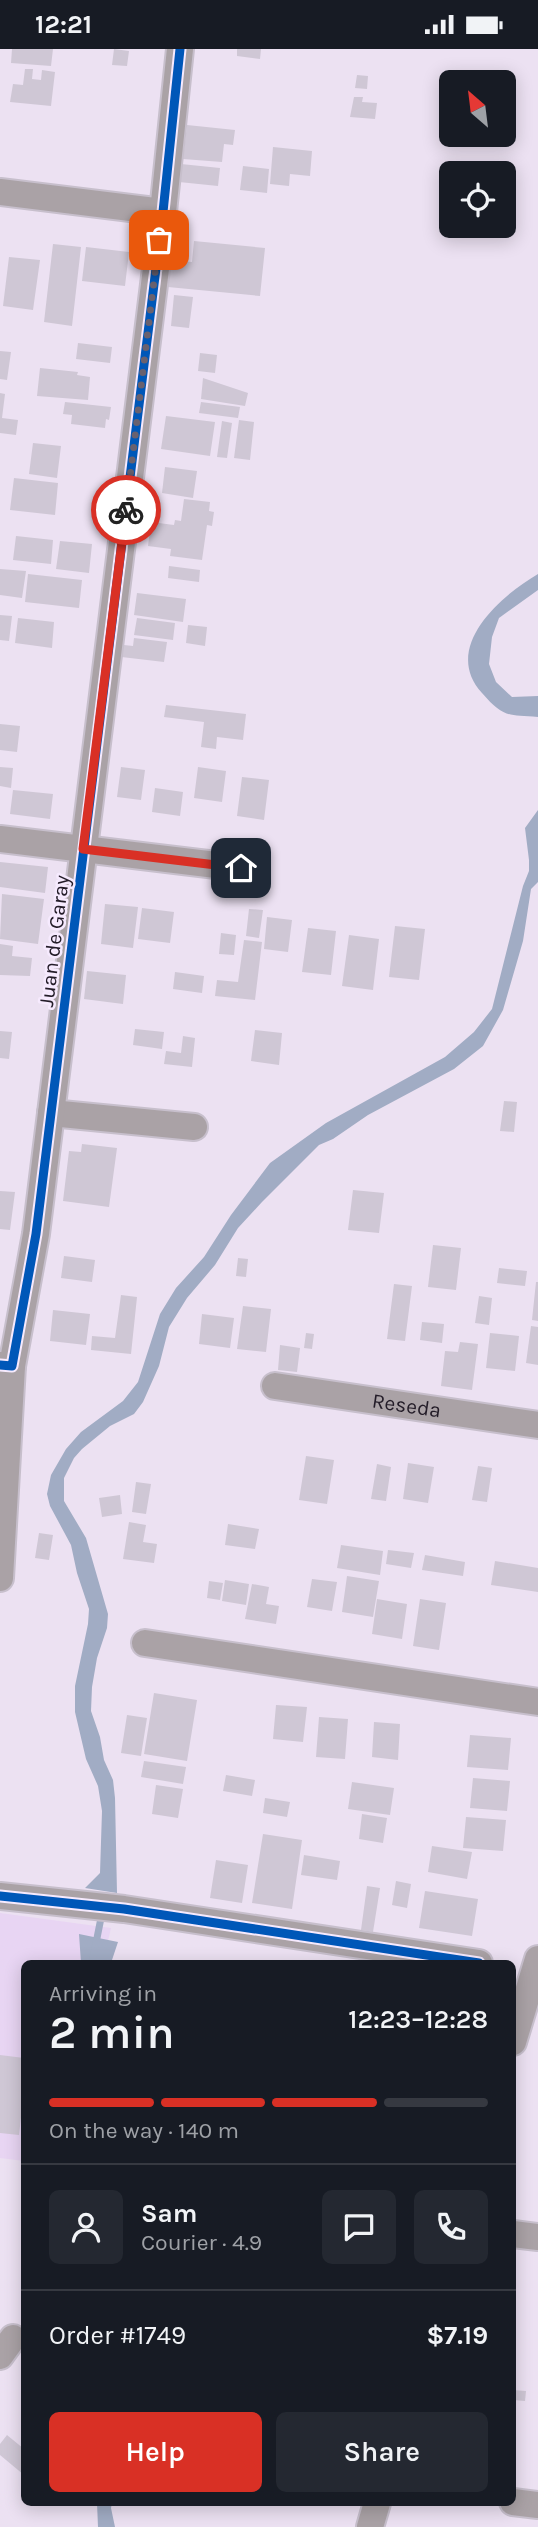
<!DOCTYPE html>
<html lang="en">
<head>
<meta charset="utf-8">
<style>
  :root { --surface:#171b24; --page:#242831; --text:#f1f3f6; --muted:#9ea1a6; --line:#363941; --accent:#d93025 }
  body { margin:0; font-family:Karla,sans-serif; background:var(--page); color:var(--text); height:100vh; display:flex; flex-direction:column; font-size:26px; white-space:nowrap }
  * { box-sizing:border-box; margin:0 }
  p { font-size:23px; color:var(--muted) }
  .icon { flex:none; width:38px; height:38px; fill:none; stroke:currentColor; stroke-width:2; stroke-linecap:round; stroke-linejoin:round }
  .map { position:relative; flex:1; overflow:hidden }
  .drawer { position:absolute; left:21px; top:1911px; width:495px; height:546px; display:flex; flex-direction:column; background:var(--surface); border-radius:10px; box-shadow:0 4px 18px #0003 }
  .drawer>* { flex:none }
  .needle { width:46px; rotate:332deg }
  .controls { position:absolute; left:439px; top:21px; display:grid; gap:14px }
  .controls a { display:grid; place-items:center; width:77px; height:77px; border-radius:10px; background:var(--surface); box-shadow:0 4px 18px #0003; font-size:35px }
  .pin { position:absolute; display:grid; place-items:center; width:60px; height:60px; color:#fff; margin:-30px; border-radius:14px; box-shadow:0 4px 10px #0006 }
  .courier { position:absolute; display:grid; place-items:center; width:70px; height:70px; margin:-35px; border:5px solid #d93025; border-radius:50%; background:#fff; color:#222; box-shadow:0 2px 9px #0007 }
  .overview em { font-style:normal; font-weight:600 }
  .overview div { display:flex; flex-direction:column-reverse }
  .overview { display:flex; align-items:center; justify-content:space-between; height:119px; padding:0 28px }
  h1 { font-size:46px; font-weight:600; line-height:52px }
  .bar { display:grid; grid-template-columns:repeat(4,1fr); gap:10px 7px; align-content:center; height:84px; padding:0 28px }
  .bar i { height:9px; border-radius:5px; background:var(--line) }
  .bar .selected { background:var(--accent) }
  .bar p { grid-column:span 4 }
  .line { display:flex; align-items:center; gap:18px; padding:0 28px; border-top:2px solid var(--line) }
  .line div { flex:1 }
  .round { display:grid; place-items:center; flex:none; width:74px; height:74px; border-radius:10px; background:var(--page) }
  .primary-button { display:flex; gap:14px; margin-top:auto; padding:14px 28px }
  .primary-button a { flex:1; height:80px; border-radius:10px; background:var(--accent); color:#fff; font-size:28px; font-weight:600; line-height:80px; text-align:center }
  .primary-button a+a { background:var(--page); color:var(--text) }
  .status { display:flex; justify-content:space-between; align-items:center; height:49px; padding:0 35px; background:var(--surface); direction:ltr }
  .status svg { height:19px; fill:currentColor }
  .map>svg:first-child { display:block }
</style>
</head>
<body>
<div class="status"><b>12:21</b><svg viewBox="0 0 49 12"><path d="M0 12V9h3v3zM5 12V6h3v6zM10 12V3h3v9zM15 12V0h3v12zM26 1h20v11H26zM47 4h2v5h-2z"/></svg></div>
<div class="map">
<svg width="538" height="2478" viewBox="0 0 538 2478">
  <rect width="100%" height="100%" fill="#ece1f2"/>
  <path fill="#e8d5f3" d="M0,1864l111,15 -8,35h-79v198l-24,-3z"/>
  <path fill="#a1acc4" d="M538,525v16l-39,28 -7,19 -3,27 7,18 16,15 26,-1v21c-31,-2 -35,0 -56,-24 -41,-45 18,-97 56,-119z
    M538,761v72l-7,7 -8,52 -20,69 -20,36 -29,23 -86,46 -35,24 -14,6 -57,57 -24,26 -23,37 -28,33 -18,29 -10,39 -16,36 -9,12 -24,12 -28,23 -8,9 -10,20v23l22,37 22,76 -1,14 -10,30 -5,29 -1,24 9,26 4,23 9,20 2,18 2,95 -32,-5 15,-15 2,-62 -4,-25 -12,-27 -11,-47v-26l13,-62 1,-15 -12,-36 -6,-28 -21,-39 -3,-12 4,-19 15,-26 15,-17 42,-31 15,-19 22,-68 16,-26 28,-31 27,-42 39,-52 56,-40 119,-66 29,-25 18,-23 31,-123 6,-15v-11l-4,-32z
    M79,1885l39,8 -7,21h-30z
    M97,2454h15l-1,5 4,19h-17z"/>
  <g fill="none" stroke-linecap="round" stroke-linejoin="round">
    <path stroke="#a1acc4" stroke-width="7" d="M92,1914l10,-50"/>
  </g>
  <path fill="#cfc7d5" d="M12,0h41l-2,17 -40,-3z
    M114,0l15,2 -2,15 -15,-1z
    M237,0h24l-1,10 -23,-3z
    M25,20h8l-1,10 9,1 1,-10 13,2 -4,34 -41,-4 3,-18 10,1z
    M357,26l11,1 -1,13 -12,-1z
    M354,48h9l-1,5 15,1 -2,16 -25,-2z
    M187,76l48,5 -2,15 -9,-1 -2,18 -39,-3z
    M273,98l39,4 -2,25 -20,-2 -1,12 -19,-2z
    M181,115l39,4 -2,18 -39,-4z
    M243,117l26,3 -2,24 -27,-3z
    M194,192l71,7 -5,48 -92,-9 1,-16 -7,-1 1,-11 29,3z
    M53,195l28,3 -9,79 -28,-4z
    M86,198l43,5 -4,34 -43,-5z
    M9,208l31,3 -7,50 -30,-4z
    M174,246l19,2 -4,31 -18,-2z
    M78,294l34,4 -2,16 -34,-4z
    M0,302l11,1 -4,28 -7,-1z
    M200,304l17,2 -2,18 -17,-2z
    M40,319l38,4 -1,3 13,2 -2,23 -51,-4z
    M203,329l45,15 -3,13 -44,-7z
    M0,344l5,1 -3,24 16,2 -2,15 -16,-2z
    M65,353l46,5 -2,13 -3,-1 -1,9 -34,-4 1,-9 -9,-1z
    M201,353l39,5 -2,11 -39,-5z
    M166,367l49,6 -5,34 -49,-7z
    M239,371l15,2 -4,38 -16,-2z
    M222,372l10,2 -5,35 -10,-1z
    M33,394l28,3 -4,32 -28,-4z
    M165,418l32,4 -4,27 -31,-5z
    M14,429l44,5 -3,32 -45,-5z
    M184,450l26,3 -1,9 5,1 -2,14 -5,-1 -5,35 -32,-4 1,-7 -23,-3 3,-24 23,3 1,-5 6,1z
    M16,487l37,4 -2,24 -38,-4z
    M60,492l32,3 -3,29 -33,-4z
    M169,517l31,4 -1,12 -31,-4z
    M0,520l26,2 -4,27 -22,-3z
    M28,525l54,6 -3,28 -54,-6z
    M137,544l49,6 -3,23 -49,-7z
    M0,566l12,1 -3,25 -9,-1z
    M18,569l36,4 -2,26 -37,-5z
    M137,569l38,5 -2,17 -39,-5z
    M188,576l19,2 -2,19 -19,-3z
    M134,589l33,4 -3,20 -51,-6 2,-12 18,2z
    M166,656l80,9 -3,26 -26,-3 -1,12 -15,-2 3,-25 -40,-5z
    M0,675l20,2 -3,26 -17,-2z
    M0,718l13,1 -2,20 -11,-2z
    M121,718l24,3 -4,30 -24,-3z
    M198,718l28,4 -4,31 -28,-4z
    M242,728l27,3 -5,40 -27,-4z
    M155,739l28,4 -3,24 -28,-4z
    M13,741l40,4 -3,25 -40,-5z
    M0,813l48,5 -3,26 -45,-6z
    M2,845l42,5 -6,45 -38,-5z
    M105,855l33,3 -5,41 -32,-4z
    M142,859l32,4 -4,31 -32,-4z
    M249,860l14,1 -4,28 -13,-2z
    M267,868l25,3 -4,32 -24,-3z
    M395,877l30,3 -6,51 -30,-3z
    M308,879l28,3 -5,44 -29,-3z
    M221,884l15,2 -2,20 -15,-1z
    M349,886l30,4 -6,51 -31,-4z
    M244,891l18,2 -7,58 -40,-4 2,-16 21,2z
    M0,895l13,2 -1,10 20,2 -2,18 -30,-1z
    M87,922l39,4 -3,29 -39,-5z
    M175,923l29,4 -2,17 -29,-4z
    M135,980l29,3 -2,17 -29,-4z
    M255,981l27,3 -3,32 -28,-4z
    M0,982l12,1 -3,27 -9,-1z
    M183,987l12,2 -3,29 -28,-3 2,-13 15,2z
    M504,1052l13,1 -3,30 -14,-1z
    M82,1095l35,4 -8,59 -46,-6 6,-50 12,1z
    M353,1141l31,3 -5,40 -31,-3z
    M0,1142l15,1 -5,38 -10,-1z
    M433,1196l28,3 -5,42 -28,-3z
    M64,1207l31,4 -3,22 -31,-4z
    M238,1209l10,1 -2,18 -10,-1z
    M499,1219l28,3 -2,15 -28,-3z
    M536,1233h2v39l-6,-1z
    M394,1235l18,2 -7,55 -18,-2z
    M121,1246l16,2 -6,57 -40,-4 1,-14 23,2z
    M479,1247l13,2 -3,27 -14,-2z
    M243,1257l28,3 -5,43 -29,-3z
    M53,1261l37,4 -4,31 -36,-4z
    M202,1265l32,4 -4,30 -31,-4z
    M422,1273l22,2 -2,19 -22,-3z
    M531,1277l7,1v38l-12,-2z
    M306,1284l8,1 -2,15 -8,-1z
    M490,1284l29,3 -4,35 -29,-3z
    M460,1293l18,2 -6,46 -31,-4 4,-35 13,1z
    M280,1296l20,3 -3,24 -19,-2z
    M306,1407l28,4 -7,44 -28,-4z
    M408,1414l26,4 -6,36 -25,-4z
    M377,1415l14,3 -5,34 -15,-2z
    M478,1417l14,2 -5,34 -15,-2z
    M136,1433l15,2 -5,30 -14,-2z
    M120,1446l2,19 -20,3 -3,-19z
    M129,1473l17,3 -3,17 14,2 -3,19 -31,-4z
    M228,1475l31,5 -4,20 -30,-4z
    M39,1484l14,2 -4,25 -14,-2z
    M341,1496l42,6 -3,24 -43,-7z
    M388,1501l26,3 -3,15 -25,-4z
    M425,1506l40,7 -2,14 -41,-6z
    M495,1512l43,7v24l-47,-7z
    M347,1527l32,5 -6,36 -31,-5z
    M312,1530l25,3 -5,29 -25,-4z
    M225,1531l24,4 -3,21 -24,-4z
    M209,1532l14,2 -3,17 -13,-2z
    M252,1535l17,3 -3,17 13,2 -3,18 -31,-5z
    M377,1550l30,5 -5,35 -30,-5z
    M420,1550l26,4 -7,47 -26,-4z
    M154,1644l43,7 -10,61 -43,-7z
    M276,1656l31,2 -4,35 -30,-3z
    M127,1666l20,3 -6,38 -20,-3z
    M319,1668l29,2 -3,40 -29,-2z
    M374,1673l26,2 -2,36 -26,-3z
    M470,1686l41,3 -3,32 -41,-3z
    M144,1712l42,6 -3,17 -42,-7z
    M226,1726l29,5 -3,16 -29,-5z
    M473,1729l37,3 -3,30 -37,-3z
    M352,1733l42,6 -4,27 -42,-6z
    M156,1736l27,4 -5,29 -26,-4z
    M265,1749l25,4 -3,15 -24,-4z
    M362,1765l25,4 -4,25 -24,-4z
    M466,1768l40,3 -3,31 -40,-3z
    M263,1785l39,6 -10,69 -40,-6z
    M432,1797l40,6 -5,27 -39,-7z
    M304,1806l36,6 -3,19 -36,-5z
    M216,1811l32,5 -6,38 -32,-5z
    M396,1832l15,3 -4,24 -15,-3z
    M367,1837l13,2 -7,44 -12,-2z
    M425,1842l53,8 -6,37 -53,-8z
    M0,2006l24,3v33l-5,44 -19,-2z
    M513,2341l13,1 -1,10 -12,-1z
    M7,2386l17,14v26l-24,-20v-11z"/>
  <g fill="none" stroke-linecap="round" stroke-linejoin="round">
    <g stroke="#c7bfcc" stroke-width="30">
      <g id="street">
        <path d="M0,143l163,20"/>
        <path d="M0,790l241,29"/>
        <path d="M51,1064l143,14"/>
        <path d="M0,1316l12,1 24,-132 127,-1022 17,-163"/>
        <path id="s1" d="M275,1337l263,39"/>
        <path d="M0,1529l12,-212"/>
        <path d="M145,1594l393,59"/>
        <path d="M0,1847l124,13 355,54"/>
        <path d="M513,1993l25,-83"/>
        <path d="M513,2185l25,3"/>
        <path d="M0,2307l13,-18"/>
        <path d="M513,2453l25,3"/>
        <path d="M370,2478l7,-24"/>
      </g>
    </g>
    <use href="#street" stroke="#aaa2a6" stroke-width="26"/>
    <g stroke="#f6eafe" stroke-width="13">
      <path id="cycleway" d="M0,1316l12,1 24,-132 127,-1022 17,-163
        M0,1847l124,13 355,54"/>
    </g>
    <use href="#cycleway" stroke="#0057b8" stroke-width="9"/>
  </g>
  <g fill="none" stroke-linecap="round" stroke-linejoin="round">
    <path stroke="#69616f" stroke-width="7" stroke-dasharray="0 12.6" d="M126,461l33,-270"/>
    <path stroke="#d93025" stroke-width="9" d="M126,461l-43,339 158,19"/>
  </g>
  <g text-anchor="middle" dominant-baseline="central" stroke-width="5" stroke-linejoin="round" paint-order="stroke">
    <g font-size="21" fill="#231c28" stroke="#f6eafe">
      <text transform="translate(54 892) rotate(-83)">Juan de Garay</text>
      <text stroke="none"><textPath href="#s1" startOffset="133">Reseda</textPath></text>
    </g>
  </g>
</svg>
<div class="controls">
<a><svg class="needle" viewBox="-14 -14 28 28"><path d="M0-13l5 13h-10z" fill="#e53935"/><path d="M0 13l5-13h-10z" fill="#9ea1a6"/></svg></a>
<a><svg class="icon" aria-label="locate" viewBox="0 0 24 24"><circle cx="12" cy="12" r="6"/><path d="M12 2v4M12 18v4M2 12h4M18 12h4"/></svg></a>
</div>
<div class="pin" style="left:159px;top:191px;background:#ea580c"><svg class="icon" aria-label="bag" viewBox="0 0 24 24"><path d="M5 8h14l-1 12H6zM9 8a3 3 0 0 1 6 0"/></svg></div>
<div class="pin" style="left:241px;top:819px;background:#1f2937"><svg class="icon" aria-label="home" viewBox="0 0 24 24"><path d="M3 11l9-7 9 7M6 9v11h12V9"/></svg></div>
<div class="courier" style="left:126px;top:461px"><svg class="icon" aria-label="bike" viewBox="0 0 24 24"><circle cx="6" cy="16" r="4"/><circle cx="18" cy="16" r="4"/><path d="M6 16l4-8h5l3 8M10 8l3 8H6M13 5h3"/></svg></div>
<section class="drawer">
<div class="overview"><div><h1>2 min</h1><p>Arriving in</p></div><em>12:23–12:28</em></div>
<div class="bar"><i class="selected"></i><i class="selected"></i><i class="selected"></i><i></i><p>On the way · 140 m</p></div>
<div class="line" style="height:126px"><a class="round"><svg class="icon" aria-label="person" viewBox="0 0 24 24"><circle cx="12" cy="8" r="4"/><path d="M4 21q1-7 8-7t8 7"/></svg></a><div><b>Sam</b><p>Courier · 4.9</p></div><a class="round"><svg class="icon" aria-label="chat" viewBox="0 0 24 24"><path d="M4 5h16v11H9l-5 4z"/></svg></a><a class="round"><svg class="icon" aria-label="phone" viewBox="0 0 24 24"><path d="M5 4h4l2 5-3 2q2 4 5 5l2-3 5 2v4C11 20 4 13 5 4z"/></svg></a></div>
<div class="line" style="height:91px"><div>Order #1749</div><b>$7.19</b></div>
<div class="primary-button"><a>Help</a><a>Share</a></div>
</section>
</div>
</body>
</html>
